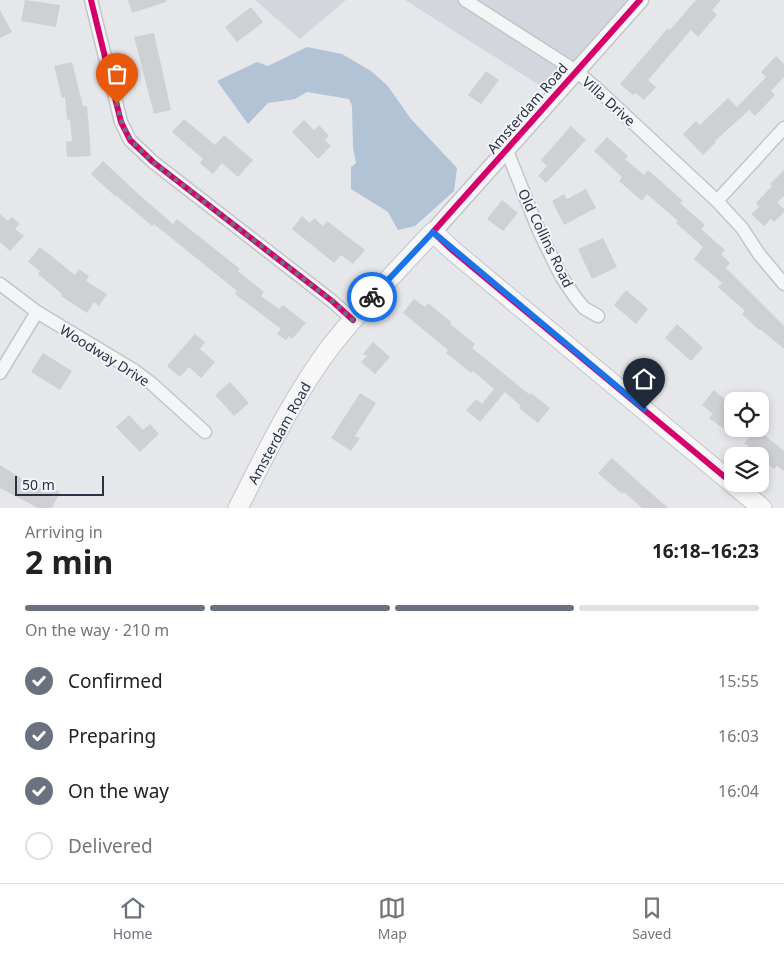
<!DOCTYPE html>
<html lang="en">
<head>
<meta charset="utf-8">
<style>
  :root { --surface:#fff; --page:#f6f6f6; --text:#222; --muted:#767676; --line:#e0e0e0; --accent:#6b727f }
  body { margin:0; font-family:"Noto Sans",sans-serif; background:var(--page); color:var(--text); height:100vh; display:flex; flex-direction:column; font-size:19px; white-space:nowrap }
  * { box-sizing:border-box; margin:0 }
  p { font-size:16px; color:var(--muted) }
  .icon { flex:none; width:28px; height:28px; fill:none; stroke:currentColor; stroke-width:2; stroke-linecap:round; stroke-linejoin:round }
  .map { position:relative; height:508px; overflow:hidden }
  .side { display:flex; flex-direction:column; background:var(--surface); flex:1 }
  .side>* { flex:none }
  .controls { position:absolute; left:724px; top:392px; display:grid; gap:10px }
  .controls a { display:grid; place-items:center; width:45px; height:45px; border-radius:10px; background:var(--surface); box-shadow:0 2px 8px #0003; font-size:25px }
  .scale { position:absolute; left:15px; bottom:12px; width:89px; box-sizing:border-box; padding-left:5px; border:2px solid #293345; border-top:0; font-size:14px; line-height:18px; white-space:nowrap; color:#293345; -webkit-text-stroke:4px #f3f5f9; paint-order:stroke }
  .pin { position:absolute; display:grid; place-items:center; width:42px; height:42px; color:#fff; margin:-51px -21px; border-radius:50% 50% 50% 0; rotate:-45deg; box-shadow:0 0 5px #0007 }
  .pin .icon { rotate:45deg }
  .courier { position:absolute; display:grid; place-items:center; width:50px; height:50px; margin:-25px; border:4px solid #1a73e8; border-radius:50%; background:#fff; color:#222; box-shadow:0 1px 6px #0007 }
  .overview em { font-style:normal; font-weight:700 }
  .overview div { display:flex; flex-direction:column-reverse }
  .overview { display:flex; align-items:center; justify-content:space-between; height:85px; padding:0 25px }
  h1 { font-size:32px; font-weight:700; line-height:38px }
  .bar { display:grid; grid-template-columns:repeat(4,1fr); gap:8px 5px; align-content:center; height:60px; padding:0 25px }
  .bar i { height:6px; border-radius:4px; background:var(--line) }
  .bar .current { background:var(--accent) }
  .bar p { grid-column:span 4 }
  ol { padding:0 25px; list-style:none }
  li { display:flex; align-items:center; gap:15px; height:55px }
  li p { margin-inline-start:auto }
  li .icon { padding:5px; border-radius:50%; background:var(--accent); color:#fff; stroke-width:4 }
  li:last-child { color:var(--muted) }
  li i { width:28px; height:28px; border:2px solid var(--line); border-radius:50% }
  .tab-bar { display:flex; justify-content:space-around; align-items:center; height:70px; border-top:1px solid var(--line); background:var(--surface); font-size:14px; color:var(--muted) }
  .tab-bar a { display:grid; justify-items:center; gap:2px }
  .tab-bar .current { color:var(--accent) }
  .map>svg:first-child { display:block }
</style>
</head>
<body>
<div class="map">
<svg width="784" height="508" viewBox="0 0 784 508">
  <rect width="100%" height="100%" fill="#e5e7ea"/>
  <path fill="#d3d6dd" d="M255,0h91l-46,39z
    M405,0h235l-85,95z"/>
  <path fill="#b2c3d6" d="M307,47l35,7 29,17 16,14 24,34 46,49 -3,23 -39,35 -17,4 -10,-18 -37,-23v-22l5,-4 -3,-15 -1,-42 -3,-7 -42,-7 -12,7 -27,4 -20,21 -31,-43 40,-19 11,4z"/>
  <path fill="#ced0d4" d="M25,0l35,5 -4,22 -35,-6z
    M128,0h38v2l-34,11z
    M696,0h25l-9,10 5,5 -19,22 -7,-7 -37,43 -6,7 8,7 -12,13 -8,-7 -3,2 -13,-11 48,-56 2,2z
    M251,7l12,15 -26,20 -12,-15z
    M0,10l12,22 -12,6z
    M154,33l17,77 -17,4 -20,-77z
    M776,56l8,8v13l-13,14 4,4 -20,21 -6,-6 -34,31 1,1 -13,13 -20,-21 13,-13 4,4 28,-27 9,9 29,-30 -5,-5z
    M72,62l11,44h4l4,50 -24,1 -1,-15 6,-1 -2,-22 -3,1 -2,-23 -3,1 -8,-32z
    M486,71l13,9 -18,24 -13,-9z
    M184,119l31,26 9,-10 29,25 -15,17 -16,-14 -9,11 -13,-11 3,-4 -31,-27z
    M304,120l10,10 5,-5 10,11 -4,4 6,6 -13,13 -26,-27z
    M571,126l15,14 -40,43 -8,-7 9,-10 -6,-6z
    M607,137l21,19 -3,3 19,16 4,-5 35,31 -3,2 25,22 -4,4 24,21 -4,4 9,9 -4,5 58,58v23l-24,-20 -1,1 -17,-16 3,-3 -27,-24 4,-4 -28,-24 9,-12 -27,-24 2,-2 -31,-27 -5,7 -23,-20 3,-4 -28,-26z
    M103,161l32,30 38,33 4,-5 63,50 -2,2 26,21 -3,4 18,13 4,-4 23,18 -14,16 -3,-3 -3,4 -9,-6 4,-5 -46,-35 2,-3 -83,-67 -2,2 -35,-30 -1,1 -25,-23z
    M784,170v26l-7,6 7,7v3l-10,10 -3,-3 -7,7 -13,-12 8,-7 -3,-4 16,-17 -2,-2z
    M586,189l10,19 -32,17 -12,-24 12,-7 3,5z
    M502,200l16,13 -15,18 -16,-12z
    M0,214l8,7 4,-4 8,7 -5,5 9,7 -14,15 -10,-9z
    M302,216l8,7 4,-5 9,8 4,-5 38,29 -12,14 -12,-9 -7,8 -42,-34z
    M603,238l14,29 -25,12 -14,-30z
    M40,247l35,28 4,-6 10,7 -3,5 21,13 -8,12 -5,-4 -7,11 -26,-17 1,-2 -24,-20 2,-3 -12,-9z
    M626,290l22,19 -12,15 -22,-19z
    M414,299l11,8 3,-4 23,19 -1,2 25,20 -3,4 58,47 1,-2 19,15 -12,15 -19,-15 2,-2 -16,-14 -25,30 -14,-12 10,-11 6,5 12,-15 -21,-18 -2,2 -25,-20 2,-3 -45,-37z
    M677,324l26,24 -12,13 -26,-23z
    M195,334l10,8 -5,7 15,13 -14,16 -12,-11 -9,10 -13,-11z
    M373,342l17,15 -15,17 -14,-12 6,-6 -4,-2z
    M43,353l29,18 -12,19 -29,-18z
    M230,382l19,21 -15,13 -19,-21z
    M714,390l18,16v13l-8,10 -15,-11 4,-4 -11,-9z
    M360,393l16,10 -21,33 5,2 -9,13 -20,-13z
    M129,415l14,15 7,-6 9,10 -19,18 -24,-25z
    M757,429l27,22v20l-7,-5 -3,3 -30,-26z
    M612,458l32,29 24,21h-26l-18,-16 -2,2 -24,-21z
    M0,465l24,15 24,12 2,-5 10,5 -8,16h-14l-38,-20z"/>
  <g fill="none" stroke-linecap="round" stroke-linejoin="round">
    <g stroke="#c3c5c8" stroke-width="15">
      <path id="minor" d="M91,0l30,122 9,18 23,22 179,139 21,19
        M465,0l111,71 20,17 121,113
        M784,128l-67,73 25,27 17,26 25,30
        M507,151l32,80 22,45 14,21 9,11 14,8
        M0,284l37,28 98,59 16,12 54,49
        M0,373l37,-61"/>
    </g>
    <g stroke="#c3c5c8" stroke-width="19">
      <path id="tertiary" d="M433,232l207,-232"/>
    </g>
    <g stroke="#c3c5c8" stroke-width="21">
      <path id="secondary" d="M733,484l29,24
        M238,508c28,-55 56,-113 93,-162 32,-40 67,-77 102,-114l19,18 280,233"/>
    </g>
    <use href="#minor" stroke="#f4f5f6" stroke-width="12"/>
    <use href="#tertiary" stroke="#f4f5f6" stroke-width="16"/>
    <use href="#secondary" stroke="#f7f7f8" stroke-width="19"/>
    <g stroke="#f3f5f9" stroke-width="9">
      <path id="cycleway" d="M91,0l30,122 9,18 23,22 179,139 21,19
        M640,0l-207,232 19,18 280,233"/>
    </g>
    <use href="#cycleway" stroke="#d6006c" stroke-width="6"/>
  </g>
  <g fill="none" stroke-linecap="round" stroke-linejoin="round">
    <path stroke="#6b727f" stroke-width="5" stroke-dasharray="0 9" d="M117,104c7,31 13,36 36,58l179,139 21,19 19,-23"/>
    <path stroke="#1a73e8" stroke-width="6" d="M372,297l61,-65 211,177"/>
  </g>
  <g text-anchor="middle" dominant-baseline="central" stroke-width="4" stroke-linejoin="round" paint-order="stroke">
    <g font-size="14" fill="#293345" stroke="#f3f5f9">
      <text transform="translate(609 101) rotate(42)">Villa Drive</text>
      <text transform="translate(527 108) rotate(-49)">Amsterdam Road</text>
      <text transform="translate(546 238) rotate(64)">Old Collins Road</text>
      <text transform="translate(105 355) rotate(32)">Woodway Drive</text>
      <text transform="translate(279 433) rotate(-61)">Amsterdam Road</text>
    </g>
  </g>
</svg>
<div class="controls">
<a><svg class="icon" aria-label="locate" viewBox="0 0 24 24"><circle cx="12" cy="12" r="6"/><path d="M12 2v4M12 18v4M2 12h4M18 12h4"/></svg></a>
<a><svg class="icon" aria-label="layers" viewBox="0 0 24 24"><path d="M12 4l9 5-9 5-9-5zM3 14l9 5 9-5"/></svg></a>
</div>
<div class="scale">50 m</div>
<div class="pin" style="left:117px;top:104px;background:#ea580c"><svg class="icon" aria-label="bag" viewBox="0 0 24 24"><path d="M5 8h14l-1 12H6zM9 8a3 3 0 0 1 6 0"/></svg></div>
<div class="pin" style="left:644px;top:409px;background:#1f2937"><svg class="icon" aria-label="home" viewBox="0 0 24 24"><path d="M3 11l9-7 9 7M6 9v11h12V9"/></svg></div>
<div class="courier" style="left:372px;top:297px"><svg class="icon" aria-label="bike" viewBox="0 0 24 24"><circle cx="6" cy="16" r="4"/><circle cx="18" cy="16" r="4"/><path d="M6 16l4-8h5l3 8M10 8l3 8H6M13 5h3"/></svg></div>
</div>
<section class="side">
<div class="overview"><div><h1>2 min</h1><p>Arriving in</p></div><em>16:18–16:23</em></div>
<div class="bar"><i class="current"></i><i class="current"></i><i class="current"></i><i></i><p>On the way · 210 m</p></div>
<ol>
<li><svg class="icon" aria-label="check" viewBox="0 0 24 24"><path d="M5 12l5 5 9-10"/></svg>Confirmed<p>15:55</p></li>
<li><svg class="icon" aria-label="check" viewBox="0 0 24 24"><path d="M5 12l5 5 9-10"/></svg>Preparing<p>16:03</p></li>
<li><svg class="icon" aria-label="check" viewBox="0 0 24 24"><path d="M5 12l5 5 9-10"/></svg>On the way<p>16:04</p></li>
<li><i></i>Delivered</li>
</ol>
</section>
<nav class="tab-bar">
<a class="current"><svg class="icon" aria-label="home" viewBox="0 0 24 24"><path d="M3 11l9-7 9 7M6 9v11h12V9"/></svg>Home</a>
<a><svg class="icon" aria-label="map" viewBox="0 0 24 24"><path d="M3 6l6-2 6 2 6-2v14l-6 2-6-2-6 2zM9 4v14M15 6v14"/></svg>Map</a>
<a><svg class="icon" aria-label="saved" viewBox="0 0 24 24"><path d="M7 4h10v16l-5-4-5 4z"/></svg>Saved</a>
</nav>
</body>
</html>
